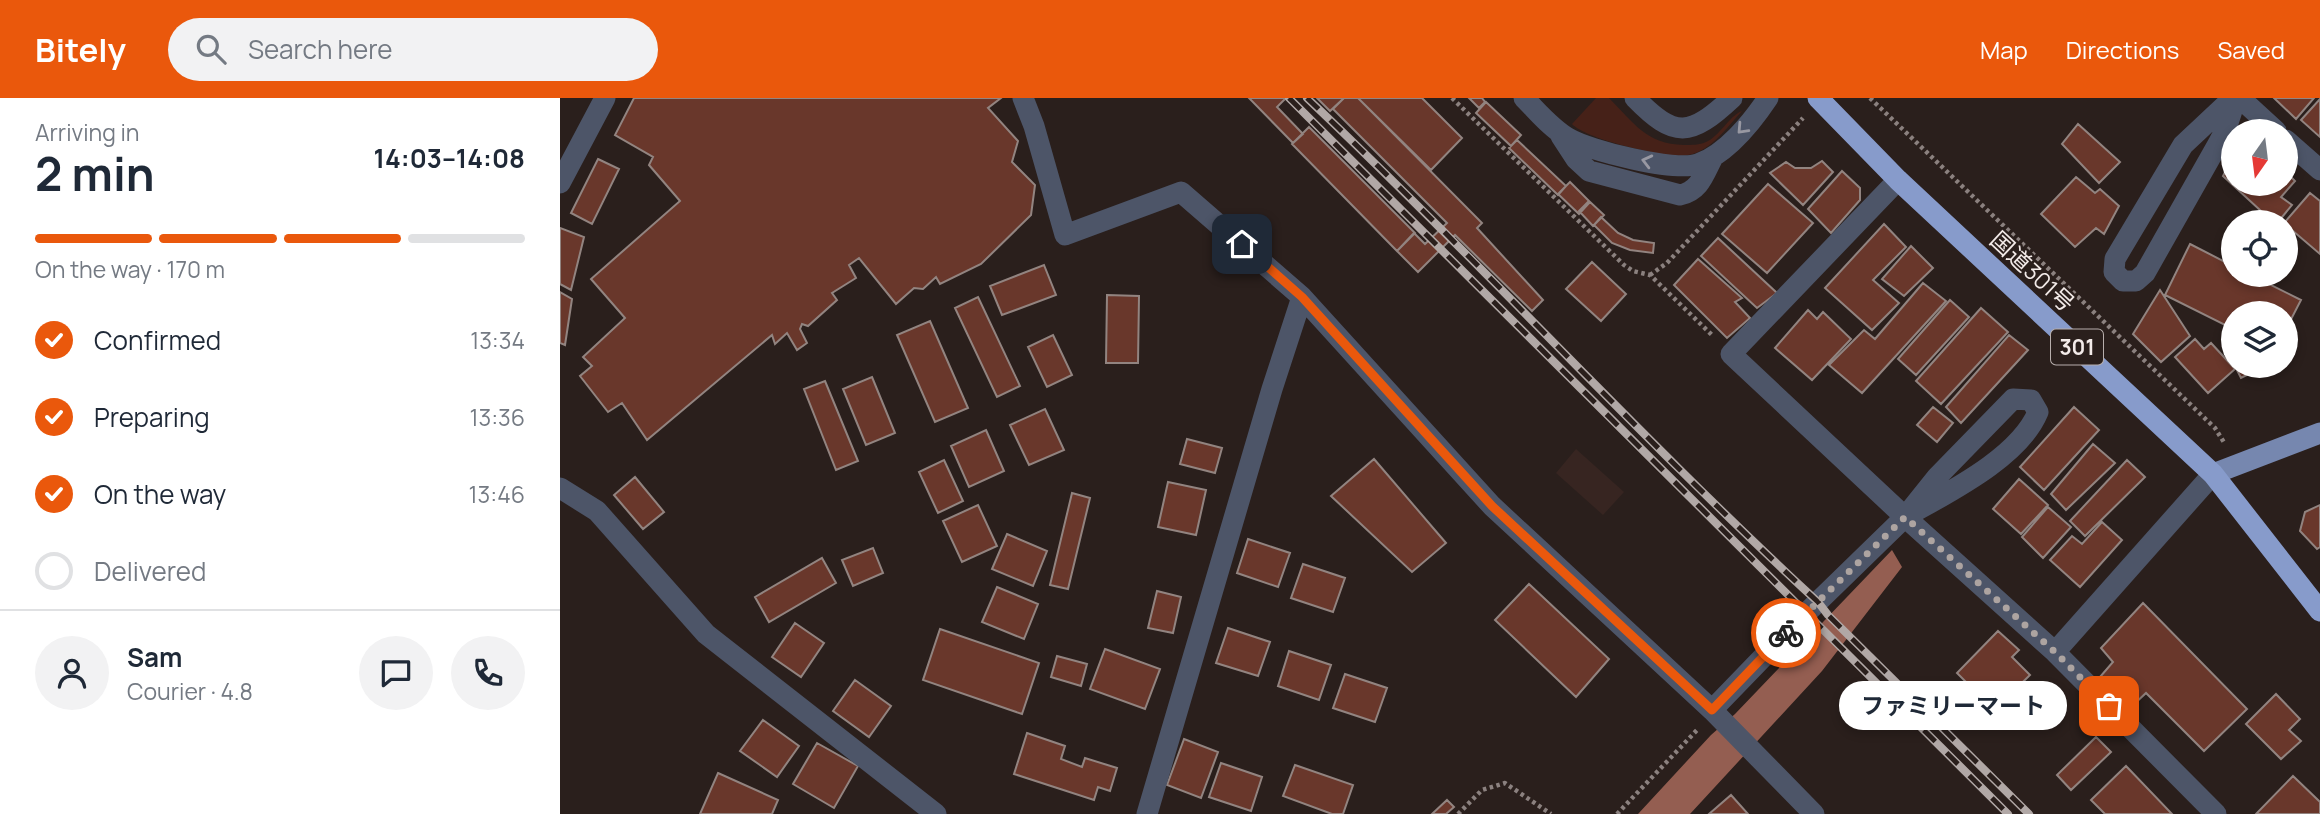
<!DOCTYPE html>
<html lang="en">
<head>
<meta charset="utf-8">
<style>
  :root { --surface:#fff; --page:#f2f2f3; --text:#1f2937; --muted:#747a83; --line:#e0e1e3; --accent:#ea580c }
  body { margin:0; font-family:Manrope,"Noto Sans JP",sans-serif; background:var(--page); color:var(--text); height:100vh; display:flex; flex-direction:column; font-size:26px; white-space:nowrap }
  * { box-sizing:border-box; margin:0 }
  p { font-size:23px; color:var(--muted) }
  .icon { flex:none; width:38px; height:38px; fill:none; stroke:currentColor; stroke-width:2; stroke-linecap:round; stroke-linejoin:round }
  .map { position:relative; flex:1; overflow:hidden }
  .side { display:flex; flex-direction:column; background:var(--surface); width:560px }
  .side>* { flex:none }
  .needle { width:46px; rotate:194deg }
  .controls { position:absolute; left:1661px; top:21px; display:grid; gap:14px }
  .controls a { display:grid; place-items:center; width:77px; height:77px; border-radius:50%; background:var(--surface); box-shadow:0 4px 10px #0003; font-size:35px }
  .pin { position:absolute; display:grid; place-items:center; width:60px; height:60px; color:#fff; margin:-30px; border-radius:14px; box-shadow:0 4px 10px #0006 }
  .courier { position:absolute; display:grid; place-items:center; width:70px; height:70px; margin:-35px; border:5px solid #ea580c; border-radius:50%; background:#fff; color:#222; box-shadow:0 2px 9px #0007 }
  .bubble { position:absolute; height:49px; border-radius:24px; background:var(--surface); box-shadow:0 4px 10px #0003; font-size:23px; font-weight:700; line-height:49px; text-align:center }
  .summary em { font-style:normal; font-weight:700 }
  .summary div { display:flex; flex-direction:column-reverse }
  .summary { display:flex; align-items:center; justify-content:space-between; height:119px; padding:0 35px }
  h1 { font-size:46px; font-weight:700; line-height:52px }
  .bar { display:grid; grid-template-columns:repeat(4,1fr); gap:10px 7px; align-content:center; height:84px; padding:0 35px }
  .bar i { height:9px; border-radius:5px; background:var(--line) }
  .bar .on { background:var(--accent) }
  .bar p { grid-column:span 4 }
  .line { display:flex; align-items:center; gap:18px; padding:0 35px; border-top:2px solid var(--line) }
  .line div { flex:1 }
  .round { display:grid; place-items:center; flex:none; width:74px; height:74px; border-radius:37px; background:var(--page) }
  ol { padding:0 35px; list-style:none }
  li { display:flex; align-items:center; gap:21px; height:77px }
  li p { margin-inline-start:auto }
  li .icon { padding:7px; border-radius:50%; background:var(--accent); color:#fff; stroke-width:4 }
  li:last-child { color:var(--muted) }
  li i { width:38px; height:38px; border:4px solid var(--line); border-radius:50% }
  header { display:flex; align-items:center; gap:42px; box-sizing:border-box; height:98px; padding:0 35px; background:var(--accent); color:#fff }
  header strong { font-size:33px }
  nav { display:flex; gap:38px; margin-inline-start:auto; font-size:24px }
  .search { width:490px; height:63px; background:var(--page); display:flex; align-items:center; gap:18px; box-sizing:border-box; padding:0 24px; border-radius:38px; color:var(--muted); font-size:26px }
  main { display:flex; flex:1; min-height:0 }
  .map>svg:first-child { display:block }
</style>
</head>
<body>
<header>
<strong>Bitely</strong>
<div class="search"><svg class="icon" aria-label="search" viewBox="0 0 24 24"><circle cx="10" cy="10" r="6"/><path d="M15 15l6 6"/></svg>Search here</div>
<nav><a>Map</a><a>Directions</a><a>Saved</a></nav>
</header>
<main>
<section class="side">
<div class="summary"><div><h1>2 min</h1><p>Arriving in</p></div><em>14:03–14:08</em></div>
<div class="bar"><i class="on"></i><i class="on"></i><i class="on"></i><i></i><p>On the way · 170 m</p></div>
<ol>
<li><svg class="icon" aria-label="check" viewBox="0 0 24 24"><path d="M5 12l5 5 9-10"/></svg>Confirmed<p>13:34</p></li>
<li><svg class="icon" aria-label="check" viewBox="0 0 24 24"><path d="M5 12l5 5 9-10"/></svg>Preparing<p>13:36</p></li>
<li><svg class="icon" aria-label="check" viewBox="0 0 24 24"><path d="M5 12l5 5 9-10"/></svg>On the way<p>13:46</p></li>
<li><i></i>Delivered</li>
</ol>
<div class="line" style="height:126px"><a class="round"><svg class="icon" aria-label="person" viewBox="0 0 24 24"><circle cx="12" cy="8" r="4"/><path d="M4 21q1-7 8-7t8 7"/></svg></a><div><b>Sam</b><p>Courier · 4.8</p></div><a class="round"><svg class="icon" aria-label="chat" viewBox="0 0 24 24"><path d="M4 5h16v11H9l-5 4z"/></svg></a><a class="round"><svg class="icon" aria-label="phone" viewBox="0 0 24 24"><path d="M5 4h4l2 5-3 2q2 4 5 5l2-3 5 2v4C11 20 4 13 5 4z"/></svg></a></div>
</section>
<div class="map">
<svg width="1760" height="716" viewBox="0 0 1760 716">
  <rect width="100%" height="100%" fill="#2a1f1c"/>
  <path fill="#372521" d="M1016,351l48,43 -21,23 -47,-42z"/>
  <path fill="#462118" d="M1036,0h13c25,25 37,46 75,47 7,0 16,0 22,-3 14,-6 23,-26 36,-31 -13,14 -26,33 -44,41 -7,3 -15,4 -22,4 -22,-2 -90,-17 -104,-32z"/>
  <path fill="#945e51" d="M1332,452l10,17 -80,104 -132,143h-52l73,-79 24,-21z"/>
  <path fill="#69372b" stroke="#928480" stroke-width="2" d="M74,0h367l-13,10 30,33 -6,21 23,23 -4,30 -50,49 -41,20 -4,-7 -13,12 -9,-1 -18,16 -37,-46 -10,7 7,13 -24,15 5,7 -29,26 -6,-2 -2,5 7,14 -10,7 -10,-17 -12,11 -3,-9 -125,105 -25,-37 -14,9 -28,-36 12,-10 -9,-9 42,-39 -34,-39 89,-78 -31,-36 4,-8 -38,-22z
    M689,0h37l-9,9 26,27 -10,9z
    M757,0h27l-14,13z
    M784,0h14l124,125 -5,5 66,72 -11,11 -77,-76 -37,37 -21,-21 17,-18 11,11 22,-21 -114,-114z
    M798,0h64l40,40 -31,32z
    M909,0h13l3,4 -6,6z
    M1714,0h40l-18,21z
    M1760,1v38l-19,-17z
    M926,4l35,33 -10,11 -35,-33z
    M1518,26l42,38 -21,21 -37,-39z
    M749,29l106,106 -18,18 -105,-107z
    M957,42l49,46 -8,9 -49,-47z
    M1673,59v27h53v-12l9,9 -14,16 11,8 -14,17h-5l-50,-46z
    M38,61l21,10 -27,55 -21,-11z
    M1262,63l11,11 -30,33 -33,-32 16,-11 9,6h16z
    M1282,73l18,17v12l-29,33 -23,-24z
    M1516,79l19,16 5,-4 19,17 -15,28 -8,-6 -21,19 -34,-33z
    M1010,84l20,20 -11,12 -21,-20z
    M1208,86l45,39 -46,50 -45,-39z
    M1750,95l10,8v53l-34,-29 -1,-3z
    M1029,103l15,14 -11,11 -14,-15z
    M1041,119l17,16 15,7 21,3 -1,10 -23,-3 -18,-7 -18,-18z
    M1324,126l22,23 -33,33 26,23 -27,27 -47,-42z
    M0,130l24,9 -13,53 -11,-6z
    M1158,140l59,55 -20,15 -56,-52z
    M1630,146l43,22v9h18l50,25 -15,29v-16h-53v16l-68,-34z
    M1351,148l22,22 -29,28 -22,-17z
    M1138,161l44,39 -7,4 15,16 -23,20 -53,-53z
    M1032,164l34,32 -25,27 -35,-32z
    M484,167l12,30 -54,20 -12,-29z
    M1363,185l23,18 -84,92 -33,-28 35,-35 11,9z
    M1600,192l30,46 -29,26 -28,-28z
    M0,194l12,7 -7,46 -5,-2z
    M547,197l32,1 -1,67h-32z
    M418,199l42,89 -23,11 -42,-89z
    M1390,202l19,17 -53,58 -18,-16z
    M1421,210l27,24 -67,72 -25,-23z
    M1248,212l9,9 6,-7 28,27 -39,41 -37,-32z
    M370,223l38,87 -33,14 -38,-87z
    M493,237l19,40 -25,12 -19,-40z
    M1449,237l19,15 -67,73 -15,-16z
    M1635,241l9,10 7,-6 24,26 -27,24 -33,-36z
    M1679,268h26l-24,12 -5,-10z
    M312,279l23,56 -29,12 -23,-56z
    M265,283l33,80 -22,9 -32,-81z
    M1373,309l20,16 -16,19 -20,-17z
    M1514,309l25,23 -55,60 -24,-23z
    M485,311l19,41 -35,15 -19,-40z
    M426,332l18,41 -35,16 -18,-41z
    M627,341l35,9 -7,25 -35,-9z
    M1533,346l22,19 -49,47 -15,-16z
    M814,361l72,84 -34,29 -81,-76z
    M384,362l19,41 -25,12 -19,-41z
    M1567,362l18,17 -60,59 -15,-15z
    M75,379l29,35 -21,17 -29,-34z
    M1459,381l29,26 -27,29 -28,-25z
    M608,384l38,8 -10,45 -38,-8z
    M512,395l18,5 -22,91 -18,-4z
    M418,407l19,41 -35,16 -19,-41z
    M1760,407v42l-3,2 -17,-18 5,-19z
    M1488,409l23,20 -28,31 -21,-21z
    M1542,424l20,18 -42,47 -30,-27 22,-24 10,8z
    M447,436l40,17 -14,35 -41,-17z
    M688,441l42,14 -12,34 -41,-14z
    M313,450l10,25 -30,13 -11,-26z
    M262,460l14,25 -67,39 -14,-25z
    M743,466l42,14 -12,34 -42,-14z
    M969,486l80,75 -33,38 -81,-77z
    M437,489l41,17 -14,35 -42,-17z
    M597,493l24,6 -8,36 -25,-5z
    M1583,505l104,106 -43,42 -58,-58 -15,14 -31,-30 13,-15 -12,-14z
    M235,525l29,20 -23,34 -29,-20z
    M668,530l42,14 -12,34 -42,-13z
    M380,531l99,34 -17,51 -99,-34z
    M1438,533l21,19 -7,7 18,18 -36,35 -37,-37z
    M545,551l55,20 -15,40 -55,-20z
    M729,553l42,14 -12,35 -41,-14z
    M497,558l30,8 -6,22 -30,-9z
    M785,576l42,14 -12,34 -42,-14z
    M295,582l36,26 -22,31 -36,-26z
    M1716,596l24,25 -11,11 12,11 -20,18 -35,-35z
    M203,622l36,26 -22,31 -37,-26z
    M467,635l38,13 -4,13 21,8 3,-9 32,10 -7,23 -12,-4 -4,13 -80,-26z
    M1536,639l15,15 -40,38 -14,-15z
    M624,641l34,13 -17,46 -34,-13z
    M257,645l41,23 -24,42 -41,-24z
    M661,665l41,14 -11,34 -42,-14z
    M735,667l58,20 -10,29h-11l-49,-18z
    M1566,668l46,48h-67l-14,-14z
    M158,675l60,27 -6,14h-72z
    M1733,678l27,26v12h-64z
    M1171,697l17,19h-39z
    M887,702l7,7 -8,7h-14z"/>
  <g fill="none" stroke-linecap="round" stroke-linejoin="round">
    <path stroke="#8b817f" stroke-width="4.5" stroke-dasharray="3.5 3.5" stroke-linecap="butt" d="M892,0l172,167 9,6 17,4 63,61
      M1310,0l345,330 10,16
      M1090,177l17,-12 136,-145
      M898,716l24,-24 23,-7 46,31
      M1057,716l81,-85"/>
    <path stroke="#4d5568" stroke-width="21" d="M463,0l11,28 31,109 116,-43 121,105 190,209 220,204 102,104
      M964,0c14,14 27,30 44,40 22,13 107,34 130,26 28,-10 54,-42 70,-66
      M1075,0c40,41 55,39 97,0
      M1673,0l-50,47 -68,114 -1,13 9,9h13l9,-8 73,-129 8,-15 10,-31
      M1680,0l36,33
      M1001,38l15,23 13,12 91,24c20,-4 24,-21 33,-38
      M1726,42l34,30
      M1338,82l-167,174 174,163 150,135 161,162
      M0,85l45,-85
      M0,390l37,23 109,123 230,180
      M1495,554l158,-178
      M1152,612l82,-85 111,-108 32,-40 76,-78 18,1 7,12c-19,46 -91,81 -133,105
      M587,716l125,-425 30,-92"/>
    <path stroke="#7687af" stroke-width="21" d="M1653,376l107,-41"/>
    <path stroke="#879bcb" stroke-width="21" d="M1258,0l80,82 315,294 107,137"/>
    <g stroke="#b1a8a6" stroke-width="8">
      <path id="rail" d="M729,0l719,716
        M747,0c174,164 335,342 511,504l10,13 201,199"/>
    </g>
    <use href="#rail" stroke="#2a1f1c" stroke-width="5" stroke-dasharray="16" stroke-linecap="butt"/>
  </g>
  <defs><path id="oneway-chevron" d="M-2-3.5L2.5 0L-2 3.5" fill="none" stroke-width="1.6" stroke-linecap="round" stroke-linejoin="round" transform="scale(1.75)"/></defs>
  <g stroke="#9898a2">
    <use href="#oneway-chevron" transform="translate(1182 31) rotate(133)"/>
    <use href="#oneway-chevron" transform="translate(1087 63) rotate(-166)"/>
  </g>
  <g fill="none" stroke-linecap="round" stroke-linejoin="round">
    <path stroke="#ada4a1" stroke-width="7" stroke-dasharray="0 12.6" d="M1226,535l119,-116 150,135 54,54"/>
    <path stroke="#ea580c" stroke-width="9" d="M682,146l60,53 190,209 220,204 74,-77"/>
  </g>
  <g text-anchor="middle" dominant-baseline="central" stroke-width="5" stroke-linejoin="round" paint-order="stroke">
    <rect fill="#2a1f1c" stroke="#b7aeac" stroke-width="2" x="1491" y="231.5" width="52" height="35" rx="5"/>
    <g font-size="21" font-weight="bold" fill="#f3ebe9">
      <text x="1517" y="249">301</text>
    </g>
    <g font-size="23" fill="#f3ebe9" stroke="#2a1f1c">
      <text transform="translate(1473 173) rotate(43)">国道301号</text>
    </g>
  </g>
</svg>
<div class="controls">
<a><svg class="needle" viewBox="-14 -14 28 28"><path d="M0-13l5 13h-10z" fill="#e53935"/><path d="M0 13l5-13h-10z" fill="#747a83"/></svg></a>
<a><svg class="icon" aria-label="locate" viewBox="0 0 24 24"><circle cx="12" cy="12" r="6"/><path d="M12 2v4M12 18v4M2 12h4M18 12h4"/></svg></a>
<a><svg class="icon" aria-label="layers" viewBox="0 0 24 24"><path d="M12 4l9 5-9 5-9-5zM3 14l9 5 9-5"/></svg></a>
</div>
<div class="pin" style="left:1549px;top:608px;background:#ea580c"><svg class="icon" aria-label="bag" viewBox="0 0 24 24"><path d="M5 8h14l-1 12H6zM9 8a3 3 0 0 1 6 0"/></svg></div>
<div class="pin" style="left:682px;top:146px;background:#1f2937"><svg class="icon" aria-label="home" viewBox="0 0 24 24"><path d="M3 11l9-7 9 7M6 9v11h12V9"/></svg></div>
<div class="courier" style="left:1226px;top:535px"><svg class="icon" aria-label="bike" viewBox="0 0 24 24"><circle cx="6" cy="16" r="4"/><circle cx="18" cy="16" r="4"/><path d="M6 16l4-8h5l3 8M10 8l3 8H6M13 5h3"/></svg></div>
<div class="bubble" style="left:1279px;top:583px;width:228px">ファミリーマート</div>
</div>
</main>
</body>
</html>
